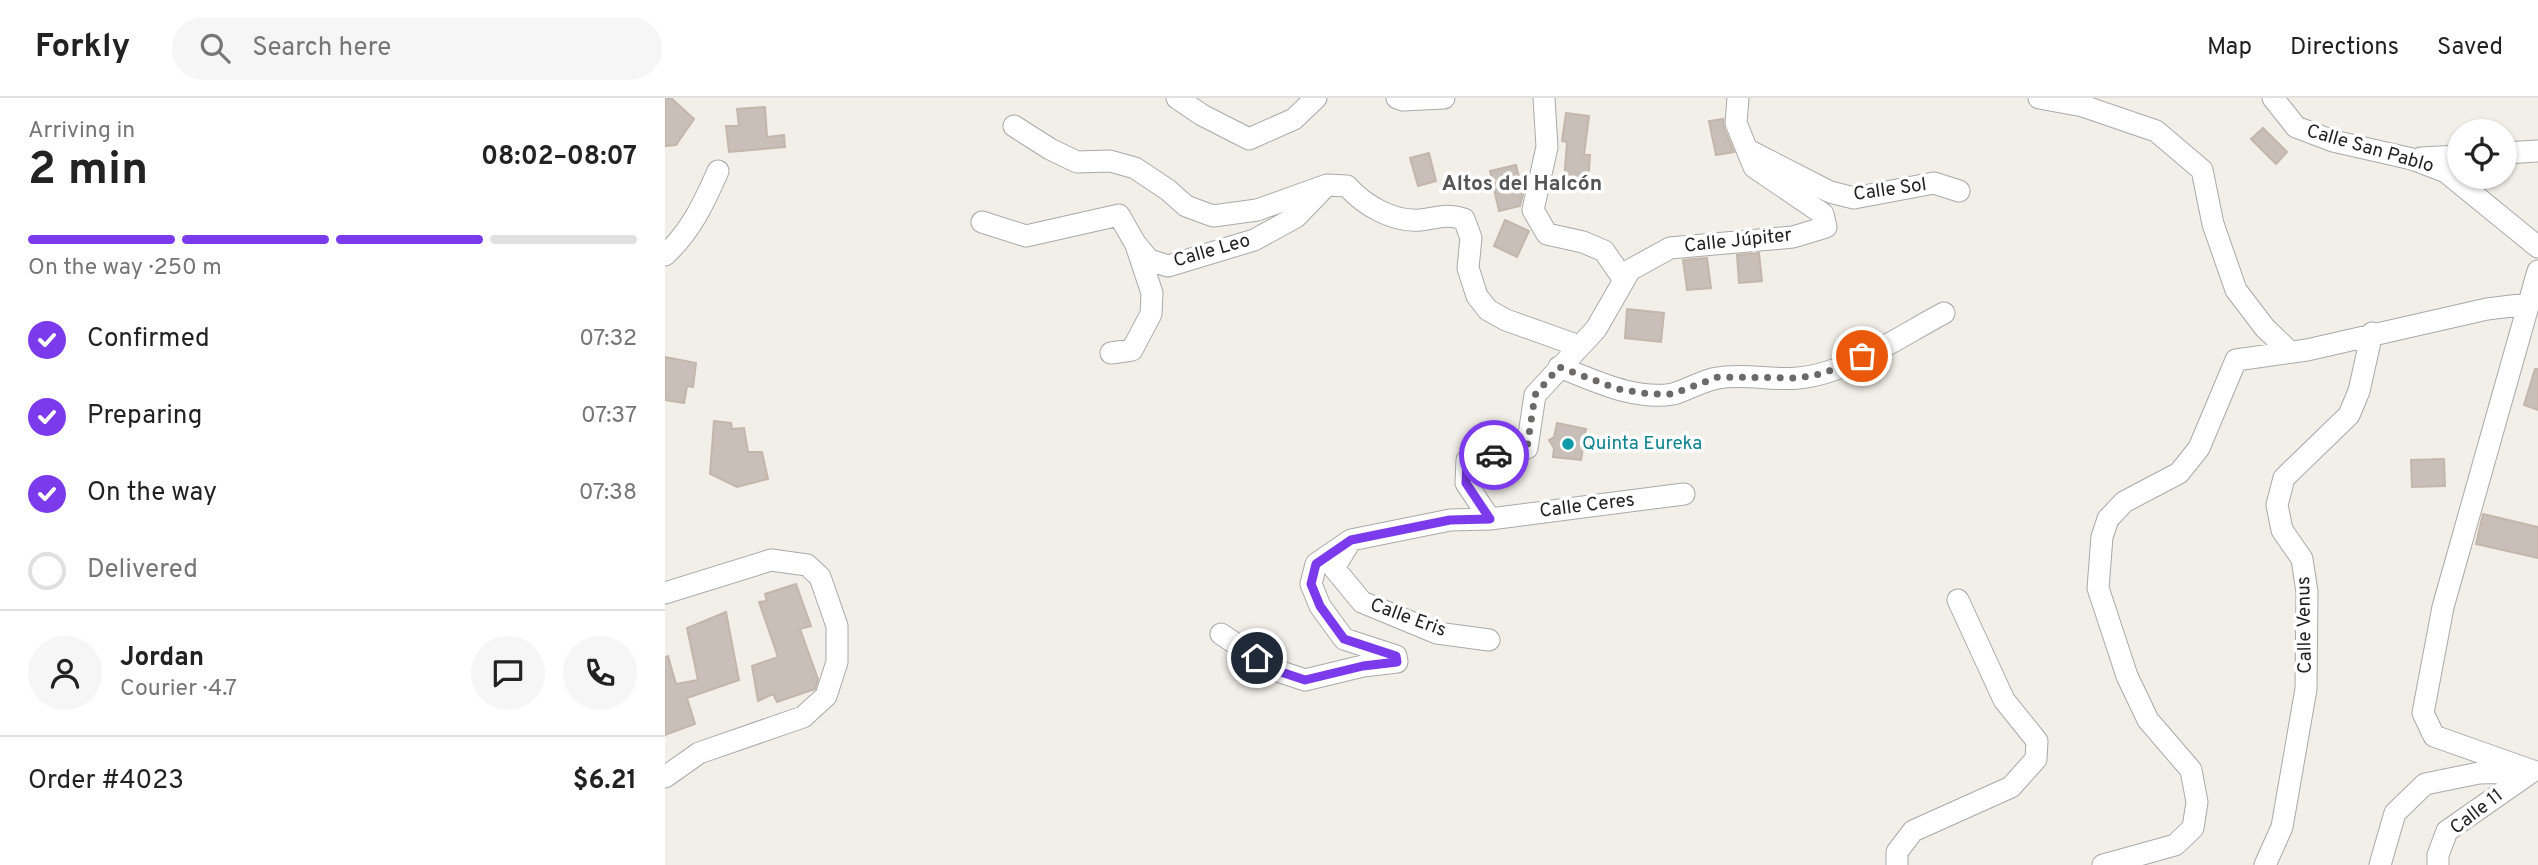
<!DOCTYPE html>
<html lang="en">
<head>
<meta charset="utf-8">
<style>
  :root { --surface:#fff; --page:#f6f6f6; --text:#222; --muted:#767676; --line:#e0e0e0; --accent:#7c3aed }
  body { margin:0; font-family:Overpass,sans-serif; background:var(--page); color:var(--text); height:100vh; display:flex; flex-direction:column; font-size:26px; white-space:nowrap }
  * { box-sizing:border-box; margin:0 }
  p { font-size:23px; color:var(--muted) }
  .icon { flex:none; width:38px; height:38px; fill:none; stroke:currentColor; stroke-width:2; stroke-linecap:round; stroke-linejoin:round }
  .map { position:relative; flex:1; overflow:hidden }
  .side { display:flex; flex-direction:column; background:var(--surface); width:665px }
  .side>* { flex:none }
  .tools { position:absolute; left:1782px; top:21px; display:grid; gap:14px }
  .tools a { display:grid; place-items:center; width:70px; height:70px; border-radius:50%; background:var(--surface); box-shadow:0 2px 5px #0004; font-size:35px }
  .pin { position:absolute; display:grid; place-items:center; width:60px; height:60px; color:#fff; margin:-30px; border:4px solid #fff; border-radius:50%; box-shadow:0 2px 7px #0007 }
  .courier { position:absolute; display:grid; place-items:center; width:70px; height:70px; margin:-35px; border:5px solid #7c3aed; border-radius:50%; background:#fff; color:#222; box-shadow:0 2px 9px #0007 }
  .summary em { font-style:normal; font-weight:700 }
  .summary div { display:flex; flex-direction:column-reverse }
  .summary { display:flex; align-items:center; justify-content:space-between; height:119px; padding:0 28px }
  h1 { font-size:46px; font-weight:700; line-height:52px }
  .bar { display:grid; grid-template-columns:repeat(4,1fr); gap:10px 7px; align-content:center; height:84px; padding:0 28px }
  .bar i { height:9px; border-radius:5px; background:var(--line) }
  .bar .current { background:var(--accent) }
  .bar p { grid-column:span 4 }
  .line { display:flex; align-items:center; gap:18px; padding:0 28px; border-top:2px solid var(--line) }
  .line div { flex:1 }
  .round { display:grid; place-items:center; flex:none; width:74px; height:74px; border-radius:37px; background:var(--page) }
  ol { padding:0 28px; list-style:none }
  li { display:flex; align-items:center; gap:21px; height:77px }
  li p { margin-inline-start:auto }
  li .icon { padding:7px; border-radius:50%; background:var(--accent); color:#fff; stroke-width:4 }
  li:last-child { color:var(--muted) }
  li i { width:38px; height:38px; border:4px solid var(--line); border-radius:50% }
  header { display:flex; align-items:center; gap:42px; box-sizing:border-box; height:98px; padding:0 35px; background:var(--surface); border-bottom:2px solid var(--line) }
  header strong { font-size:33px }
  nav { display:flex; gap:38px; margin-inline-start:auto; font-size:24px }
  .search { width:490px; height:63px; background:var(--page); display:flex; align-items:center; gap:18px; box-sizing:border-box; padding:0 24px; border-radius:38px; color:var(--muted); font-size:26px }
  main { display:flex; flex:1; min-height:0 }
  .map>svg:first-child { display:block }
</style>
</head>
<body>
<header>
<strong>Forkly</strong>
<div class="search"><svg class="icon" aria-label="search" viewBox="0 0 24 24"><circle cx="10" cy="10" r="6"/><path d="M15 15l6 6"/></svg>Search here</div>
<nav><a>Map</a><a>Directions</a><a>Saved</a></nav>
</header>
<main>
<section class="side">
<div class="summary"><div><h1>2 min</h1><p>Arriving in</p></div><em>08:02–08:07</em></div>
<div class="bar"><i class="current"></i><i class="current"></i><i class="current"></i><i></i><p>On the way · 250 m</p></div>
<ol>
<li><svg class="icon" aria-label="check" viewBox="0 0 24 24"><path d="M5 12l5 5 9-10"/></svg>Confirmed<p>07:32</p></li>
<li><svg class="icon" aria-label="check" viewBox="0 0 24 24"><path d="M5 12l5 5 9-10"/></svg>Preparing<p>07:37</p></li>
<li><svg class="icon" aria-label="check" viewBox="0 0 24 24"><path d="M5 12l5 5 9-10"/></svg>On the way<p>07:38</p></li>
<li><i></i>Delivered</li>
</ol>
<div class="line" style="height:126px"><a class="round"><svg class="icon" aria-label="person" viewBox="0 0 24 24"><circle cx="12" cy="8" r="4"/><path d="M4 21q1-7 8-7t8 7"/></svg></a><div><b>Jordan</b><p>Courier · 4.7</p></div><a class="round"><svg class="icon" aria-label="chat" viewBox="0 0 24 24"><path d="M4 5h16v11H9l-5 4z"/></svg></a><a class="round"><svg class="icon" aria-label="phone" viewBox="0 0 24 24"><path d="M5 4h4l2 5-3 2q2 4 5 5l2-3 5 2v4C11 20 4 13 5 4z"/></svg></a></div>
<div class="line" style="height:91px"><div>Order #4023</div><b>$6.21</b></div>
</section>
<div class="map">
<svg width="1873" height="767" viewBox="0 0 1873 767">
  <rect width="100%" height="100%" fill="#f2efe9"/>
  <path fill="#c7bfb8" stroke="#c4b6ab" stroke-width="2" d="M0,0h6l23,21 -18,26 -11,1z
    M100,9l2,30 17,-2 1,12 -56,5 -3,-26h13l-2,-17z
    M901,15l23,3 -5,39h6l-2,29 -24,-2 3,-40 -5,-1z
    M1058,21l1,9 10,24 -18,3 -7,-34z
    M1598,30l24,24 -11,12 -25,-25z
    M764,55l7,28 -18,5 -8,-28z
    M851,67l7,29 -3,12 -21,5 -9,-40z
    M840,122l24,11 -12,26 -23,-11z
    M1094,155l3,28 -23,2 -2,-28z
    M1042,160l4,30 -24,2 -4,-30z
    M962,211l37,4 -3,29 -36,-4z
    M0,259l31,6 -3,24 -6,-1 -3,17 -19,-3z
    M1870,271h3v41l-14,-5z
    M49,323l17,2 1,6 12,-1 4,24h14l6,27 -31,8 -27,-13z
    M892,325l29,6 -5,31 -28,-3 1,-9 -5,-8 5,-3z
    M1779,361l1,27 -33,1 -1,-27z
    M1818,416l55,13v31l-62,-14z
    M131,486l15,42 -11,3 18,50 -3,10 -38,13 -4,-8 -15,7 -6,-35 26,-9 -19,-55 8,-1 -2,-7z
    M61,514l13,68 -52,18 8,26 -30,11v-78l3,-1 8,28 22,-4 -11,-52z"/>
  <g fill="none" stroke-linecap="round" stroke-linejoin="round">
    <g stroke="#a9a9a9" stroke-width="23">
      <path id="minor" d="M512,0l25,17 47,24 45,-20 22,-21
        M732,0l6,2 41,-2
        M879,0l3,49 -14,63 14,24 36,8 21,9 20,29
        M1374,0l44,8 73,25 46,39 11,54 23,66 29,38 25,24
        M1608,0l23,29 37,14 79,18 34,13 92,75
        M349,28l36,23 27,13 33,-1 25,7 33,22 18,16 27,10 44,-6 70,-25 20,1c18,20 46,36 73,34 20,-2 23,-7 44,-1l7,19 -3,30 9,28 11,14 18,10 73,26
        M1087,54l78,40 24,6 80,-15 25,8
        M1839,55l34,-2
        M1756,60l38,-2
        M317,124l44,14 93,-21 16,28 14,17 19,6 86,-26 42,-23 27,-28
        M0,157c26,-24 39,-52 53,-84
        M446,255l21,-3 19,-36 1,-21 -15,-45
        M894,269c35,13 75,34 114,27 15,-4 30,-14 45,-16 26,-5 54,3 80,0 49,-4 104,-43 146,-65
        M825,421l194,-25
        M683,447l-14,23 28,34 75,31 52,7
        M0,495l106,-33 36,5 13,12 17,49v36l-11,34 -23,21 -104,36 -34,24
        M556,536l54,36 30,10 58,-14 34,-4 -1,-6 -52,-17 -24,-33 -9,-22 5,-20 35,-24 99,-20 40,-1 -24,-36 1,-23 60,-12 8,-53 61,-66 34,-59 40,-22 123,-11 33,-10 -3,-13 -69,-47 -18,-44 2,-25
        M1868,673l-99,-35 -11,-23 20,-106 95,-336
        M1232,767v-13l16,-21 98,-44 25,-28 1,-18 -33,-41 -46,-100
        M1438,767l72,-20 18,-17 4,-26 -6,-32 -43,-50 -21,-44 -29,-88 4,-51 6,-18 16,-17 55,-29 20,-25 37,-88 71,-10 180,-41 41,-5
        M1600,767l17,-38 24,-138 1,-97 -5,-33 -20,-29 -5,-25 7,-27 65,-63 10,-24 13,-58
        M1715,767l15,-52 30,-29 54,-11 39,-1
        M1773,767v-10l9,-24 86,-60"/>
    </g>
    <use href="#minor" stroke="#fff" stroke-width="21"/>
  </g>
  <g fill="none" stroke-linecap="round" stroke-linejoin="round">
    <path stroke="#6b6a68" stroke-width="7" stroke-dasharray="0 12.6" d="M829,357l33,-7 8,-53 24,-28 59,22 32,5h22l46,-17 81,1 26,-5 37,-17"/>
    <path stroke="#7c3aed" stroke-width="9" d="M592,560l18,12 30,10 58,-14 34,-4 -1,-6 -52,-17 -24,-33 -9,-22 5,-20 35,-24 99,-20 40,-1 -24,-36 1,-23 27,-5"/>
  </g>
  <circle fill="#0f9aa8" stroke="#fff" stroke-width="2.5" cx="903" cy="346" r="7"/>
  <g text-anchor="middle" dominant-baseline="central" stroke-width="7" stroke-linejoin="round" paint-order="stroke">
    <g font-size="19" fill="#222" stroke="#fff">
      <text transform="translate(1705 51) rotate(16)">Calle San Pablo</text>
      <text transform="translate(1225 92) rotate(-8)">Calle Sol</text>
      <text transform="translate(1073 143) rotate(-6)">Calle Júpiter</text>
      <text transform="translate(547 153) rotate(-16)">Calle Leo</text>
      <text transform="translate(922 408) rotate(-7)">Calle Ceres</text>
      <text transform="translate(743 520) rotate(20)">Calle Eris</text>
      <text transform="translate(1640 527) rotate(-91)">Calle Venus</text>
      <text transform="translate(1812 714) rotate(-38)">Calle 11</text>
    </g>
    <g font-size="19" fill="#0d838f" stroke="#fff" text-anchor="start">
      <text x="917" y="346">Quinta Eureka</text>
    </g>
    <g font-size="21" font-weight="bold" fill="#555" stroke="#fff">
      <text x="857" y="86">Altos del Halcón</text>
    </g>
  </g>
</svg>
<div class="tools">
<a><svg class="icon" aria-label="locate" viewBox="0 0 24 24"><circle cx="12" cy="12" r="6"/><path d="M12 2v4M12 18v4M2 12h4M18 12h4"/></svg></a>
</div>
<div class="pin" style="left:1197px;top:258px;background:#ea580c"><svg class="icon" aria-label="bag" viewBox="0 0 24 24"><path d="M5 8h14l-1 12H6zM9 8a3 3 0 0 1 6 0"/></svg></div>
<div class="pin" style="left:592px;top:560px;background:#1f2937"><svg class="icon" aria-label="home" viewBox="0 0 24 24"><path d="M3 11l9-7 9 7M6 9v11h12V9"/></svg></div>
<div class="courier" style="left:829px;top:357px"><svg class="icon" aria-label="car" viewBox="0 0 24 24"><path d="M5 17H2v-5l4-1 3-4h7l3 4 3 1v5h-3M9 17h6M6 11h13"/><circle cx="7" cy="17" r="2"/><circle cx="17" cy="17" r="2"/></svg></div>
</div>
</main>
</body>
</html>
